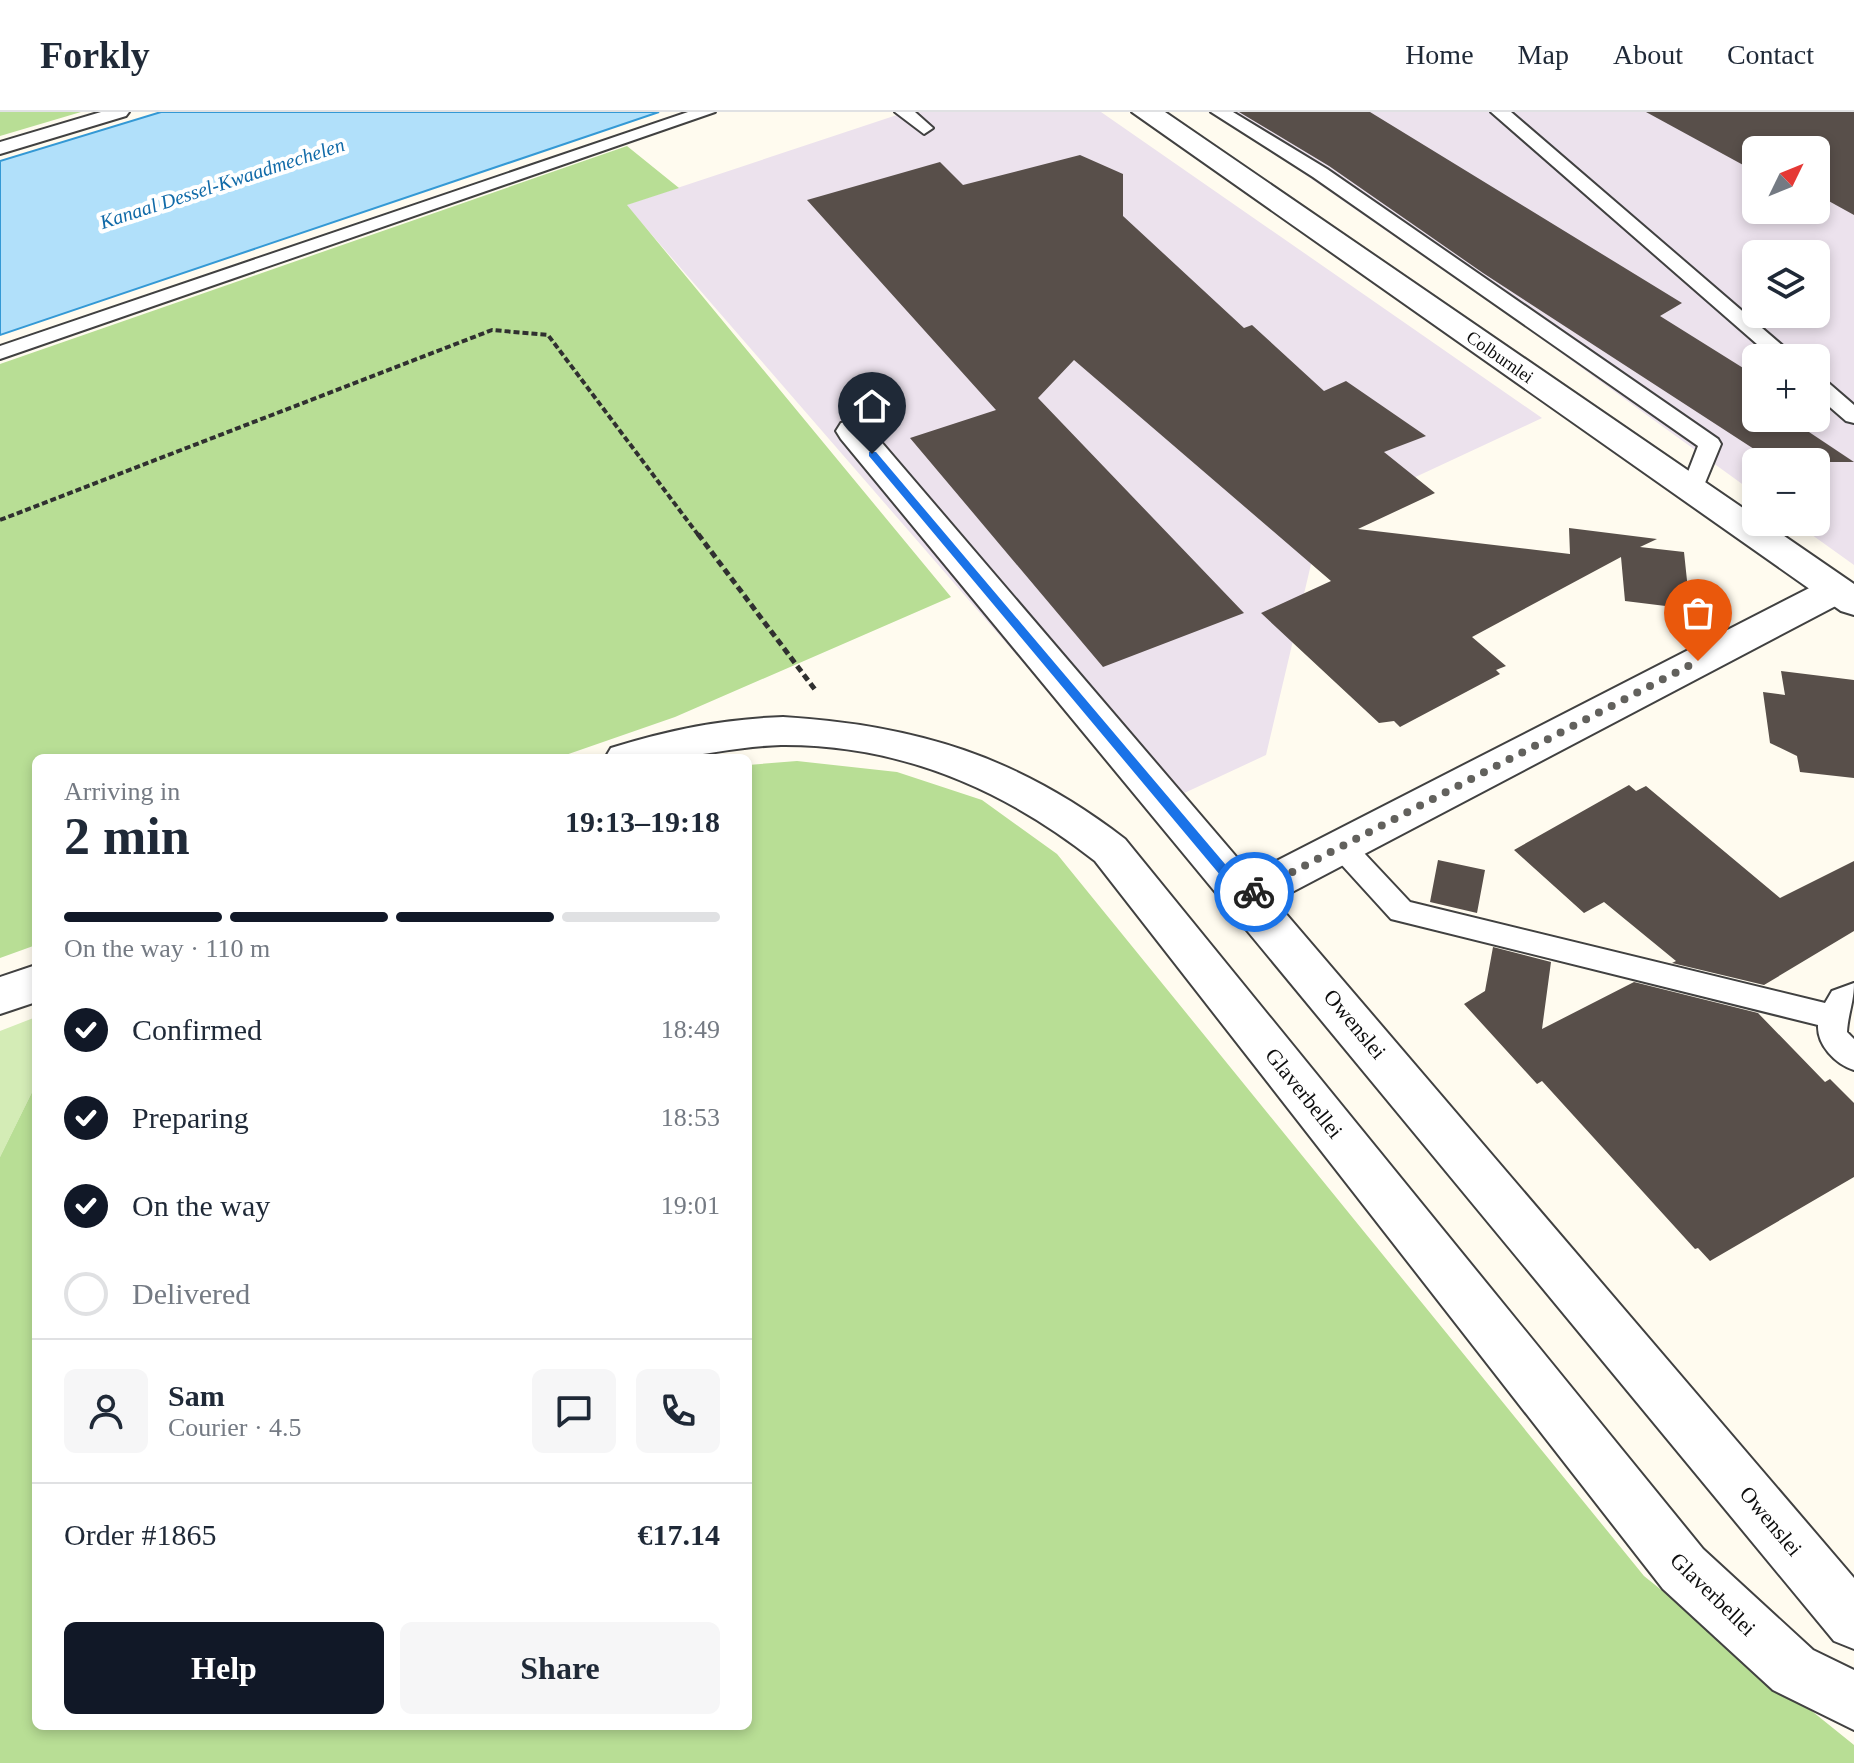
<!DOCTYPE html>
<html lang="en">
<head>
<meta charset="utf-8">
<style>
  :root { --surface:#fff; --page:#f6f6f7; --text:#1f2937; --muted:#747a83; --line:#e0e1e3; --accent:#111827 }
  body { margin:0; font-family:"Times New Roman",serif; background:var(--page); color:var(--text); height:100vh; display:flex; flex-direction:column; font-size:30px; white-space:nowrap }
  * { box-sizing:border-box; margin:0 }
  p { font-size:26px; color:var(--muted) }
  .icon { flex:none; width:44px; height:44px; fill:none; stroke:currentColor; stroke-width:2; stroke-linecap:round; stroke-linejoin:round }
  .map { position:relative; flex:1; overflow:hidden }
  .side { position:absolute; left:32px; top:642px; width:720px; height:976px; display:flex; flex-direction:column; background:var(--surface); border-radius:12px; box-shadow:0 4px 12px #0003 }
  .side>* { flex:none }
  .needle { width:52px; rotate:47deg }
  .buttons { position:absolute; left:1742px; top:24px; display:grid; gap:16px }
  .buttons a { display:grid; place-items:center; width:88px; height:88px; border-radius:12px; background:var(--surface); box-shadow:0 4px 12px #0003; font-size:40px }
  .pin { position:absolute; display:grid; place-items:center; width:68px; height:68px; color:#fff; margin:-82px -34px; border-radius:50% 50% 50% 0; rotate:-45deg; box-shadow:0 0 8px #0007 }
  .pin .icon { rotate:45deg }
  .courier { position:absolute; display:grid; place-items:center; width:80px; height:80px; margin:-40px; border:6px solid #1a73e8; border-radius:50%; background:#fff; color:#222; box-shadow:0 2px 10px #0007 }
  .summary em { font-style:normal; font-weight:800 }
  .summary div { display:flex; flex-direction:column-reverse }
  .summary { display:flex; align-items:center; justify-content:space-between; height:136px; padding:0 32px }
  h1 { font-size:52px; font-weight:800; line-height:60px }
  .bar { display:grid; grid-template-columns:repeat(4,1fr); gap:12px 8px; align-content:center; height:96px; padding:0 32px }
  .bar i { height:10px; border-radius:6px; background:var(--line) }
  .bar .on { background:var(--accent) }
  .bar p { grid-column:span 4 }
  .line { display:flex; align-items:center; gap:20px; padding:0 32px; border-top:2px solid var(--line) }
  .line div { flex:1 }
  .round { display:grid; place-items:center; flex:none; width:84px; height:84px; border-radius:12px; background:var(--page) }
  ol { padding:0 32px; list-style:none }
  li { display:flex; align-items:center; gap:24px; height:88px }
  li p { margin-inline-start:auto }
  li .icon { padding:8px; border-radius:50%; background:var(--accent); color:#fff; stroke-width:4 }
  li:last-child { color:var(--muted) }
  li i { width:44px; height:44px; border:4px solid var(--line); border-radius:50% }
  .button { display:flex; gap:16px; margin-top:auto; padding:16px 32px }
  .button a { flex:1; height:92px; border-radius:12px; background:var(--accent); color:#fff; font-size:32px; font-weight:800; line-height:92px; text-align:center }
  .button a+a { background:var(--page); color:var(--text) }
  header { display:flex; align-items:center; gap:48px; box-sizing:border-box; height:112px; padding:0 40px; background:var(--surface); border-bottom:2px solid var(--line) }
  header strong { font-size:38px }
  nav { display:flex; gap:44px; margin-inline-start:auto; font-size:28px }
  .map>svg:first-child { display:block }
</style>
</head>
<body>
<header>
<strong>Forkly</strong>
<nav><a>Home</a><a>Map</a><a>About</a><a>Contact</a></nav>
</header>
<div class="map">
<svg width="1854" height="1651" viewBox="0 0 1854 1651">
  <rect width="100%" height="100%" fill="#fffbef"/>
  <path fill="#ece2ed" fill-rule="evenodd" d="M906,0h195l441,306 -163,76 -67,66 -46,195 -116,54 -524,-604z
    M1215,0h639v453l-60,-43h22v-60h-60v32l-224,-162zM1756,38h60v60h-60zM1756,142h60v60h-60zM1756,246h60v60h-60z"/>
  <path fill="#d4ecb6" d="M36,905v67l-36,73v-126z"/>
  <path fill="#b8de95" d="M0,0h81l-81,24z
    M627,34l52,42 -52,17 324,392 -276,120 -118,41h-521v187l-36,13v-594z
    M797,649l100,11 85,28 75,54 587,722 210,169v18h-1854v-606l36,-73v642h712v-961z"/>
  <path fill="#b1e0fa" stroke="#3499d5" stroke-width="2" d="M161,0h498l-659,223v-174z"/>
  <path fill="#584f4a" d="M1239,0h131l312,191 -22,13 96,60v42h32l66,44h-80l-291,-189 -154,-107z
    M1646,0h208v103l-38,-21v-44h-60v22z
    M1080,43l43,19v42l121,112 8,-3 72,66 22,-10 80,55 -42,16 51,41 -77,36 212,25 -1,-26 88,11 -17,8 44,5 6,57 -65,-8 -4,-44 -149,80 34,29 -10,4 4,4 -100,53 -6,-6 -15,2 -118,-110 70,-32 -257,-221 -36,38 206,215 -141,54 -193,-229 86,-28 -189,-210 133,-38 23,23z
    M1781,559l73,9v98l-54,-6 -3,-16 -27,-13 -7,-51 22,3z
    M1629,673l7,6 10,-5 134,112 74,-37v70l-90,54 -92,-22 4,-2 -72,-59 -20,11 -70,-63z
    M1438,748l47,10 -8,43 -47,-11z
    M1493,835l58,15 -9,67 92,-47 124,31 67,69 5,-3 24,24v74l-144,84 -12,-13 -3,1 -153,-168 -5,3 -73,-80 21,-13z"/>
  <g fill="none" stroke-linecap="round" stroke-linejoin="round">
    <g stroke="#414141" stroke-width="4">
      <path id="service" d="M101,0h28l-3,4 -126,38v-12z
        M688,0h27l-715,247v-13z
        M895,0h20l18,16 -9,6z
        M1211,0h22l94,57 391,270 3,5 -21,51h-16l-3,-5 17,-44 -385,-269z
        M1491,0h20l286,246h-24z
        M1816,266l8,1 30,26v18l-8,-2 -30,-26z
        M1340,723l10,3 60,64 415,101 7,-12 22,-8c0,19 -6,31 -7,49l7,7v31c-19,-6 -37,-25 -36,-45l-427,-106 -61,-67 -3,-7 3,-7z"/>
    </g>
    <g stroke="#414141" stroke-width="4">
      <path id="minor" d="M853,308l12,3 386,451 572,-293 13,-4 13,4 5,8 -5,10 -574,302 579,677v71l-20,-8 -993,-1202 -5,-8 5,-8z
        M783,605c133,8 236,40 342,122l578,710 110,101 41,20v60l-81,-40 -110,-101 -568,-728c-91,-72 -196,-117 -314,-116 -38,1 -72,9 -109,13 -22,2 -45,0 -67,0l6,-10c58,-18 111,-29 172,-31z
        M36,853v37l-36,12v-37z"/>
    </g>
    <g stroke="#414141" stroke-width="4">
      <path id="tertiary" d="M1132,0h33l591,405v5h8l90,62v31l-13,-4z"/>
    </g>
    <path stroke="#303030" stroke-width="4" stroke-dasharray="6 3" stroke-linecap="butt" d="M0,408l492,-190 56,5 151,201"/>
    <path stroke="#303030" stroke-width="5" stroke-dasharray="7 4" stroke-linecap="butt" d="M698,422l118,157"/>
    <use href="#service" fill="#fff" fill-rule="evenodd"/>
    <use href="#minor" fill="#fff" fill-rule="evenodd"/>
    <use href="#tertiary" fill="#fff" fill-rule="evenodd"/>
  </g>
  <path fill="#1a73e8" d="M869,340h7l371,438 11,-1v7l-17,4 -372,-444z"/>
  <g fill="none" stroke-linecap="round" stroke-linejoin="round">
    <path stroke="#62615d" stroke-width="8" stroke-dasharray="0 14.4" d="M1254,780l444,-231"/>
  </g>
  <g text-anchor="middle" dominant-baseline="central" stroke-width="8" stroke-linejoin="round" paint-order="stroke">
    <g font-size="18" fill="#0e0e0e" stroke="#fff">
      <text transform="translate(1500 245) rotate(35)">Colburnlei</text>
    </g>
    <g font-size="20" font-style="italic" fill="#106aa8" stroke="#fff">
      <text transform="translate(222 71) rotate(-18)">Kanaal Dessel-Kwaadmechelen</text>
    </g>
    <g font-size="22" fill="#0e0e0e" stroke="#fff">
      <text transform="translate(1355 912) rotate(50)">Owenslei</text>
      <text transform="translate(1304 981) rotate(51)">Glaverbellei</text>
      <text transform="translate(1771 1409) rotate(50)">Owenslei</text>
      <text transform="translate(1713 1482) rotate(44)">Glaverbellei</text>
    </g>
  </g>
</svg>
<div class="buttons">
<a><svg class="needle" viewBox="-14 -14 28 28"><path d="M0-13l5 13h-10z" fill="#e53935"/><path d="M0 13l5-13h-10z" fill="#747a83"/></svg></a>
<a><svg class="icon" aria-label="layers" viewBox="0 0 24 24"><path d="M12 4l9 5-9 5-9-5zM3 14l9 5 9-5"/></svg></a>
<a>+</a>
<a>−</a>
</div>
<div class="pin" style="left:1698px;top:549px;background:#ea580c"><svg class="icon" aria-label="bag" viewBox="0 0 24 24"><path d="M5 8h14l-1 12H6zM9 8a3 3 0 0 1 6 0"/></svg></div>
<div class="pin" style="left:872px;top:342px;background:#1f2937"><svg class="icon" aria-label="home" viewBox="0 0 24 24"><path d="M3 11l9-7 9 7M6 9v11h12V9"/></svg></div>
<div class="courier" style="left:1254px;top:780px"><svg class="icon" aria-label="bike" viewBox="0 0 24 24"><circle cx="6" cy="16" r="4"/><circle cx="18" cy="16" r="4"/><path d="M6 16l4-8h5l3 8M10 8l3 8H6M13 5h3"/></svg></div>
<section class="side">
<div class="summary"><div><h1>2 min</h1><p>Arriving in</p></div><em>19:13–19:18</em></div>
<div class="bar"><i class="on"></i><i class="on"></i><i class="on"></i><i></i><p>On the way · 110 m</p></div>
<ol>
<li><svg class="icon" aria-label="check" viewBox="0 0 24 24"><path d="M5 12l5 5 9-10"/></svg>Confirmed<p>18:49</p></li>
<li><svg class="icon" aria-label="check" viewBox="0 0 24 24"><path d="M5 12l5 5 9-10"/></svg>Preparing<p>18:53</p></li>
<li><svg class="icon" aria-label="check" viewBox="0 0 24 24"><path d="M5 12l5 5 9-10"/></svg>On the way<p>19:01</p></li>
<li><i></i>Delivered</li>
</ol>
<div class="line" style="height:144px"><a class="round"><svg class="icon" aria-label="person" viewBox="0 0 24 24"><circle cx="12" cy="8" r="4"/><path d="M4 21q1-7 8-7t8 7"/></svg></a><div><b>Sam</b><p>Courier · 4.5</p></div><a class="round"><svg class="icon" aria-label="chat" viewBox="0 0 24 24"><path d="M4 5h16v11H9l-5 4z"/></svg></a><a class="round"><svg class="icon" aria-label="phone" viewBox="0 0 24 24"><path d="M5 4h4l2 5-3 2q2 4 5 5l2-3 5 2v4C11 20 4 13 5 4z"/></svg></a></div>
<div class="line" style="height:104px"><div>Order #1865</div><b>€17.14</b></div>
<div class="button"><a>Help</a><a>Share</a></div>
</section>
</div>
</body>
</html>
